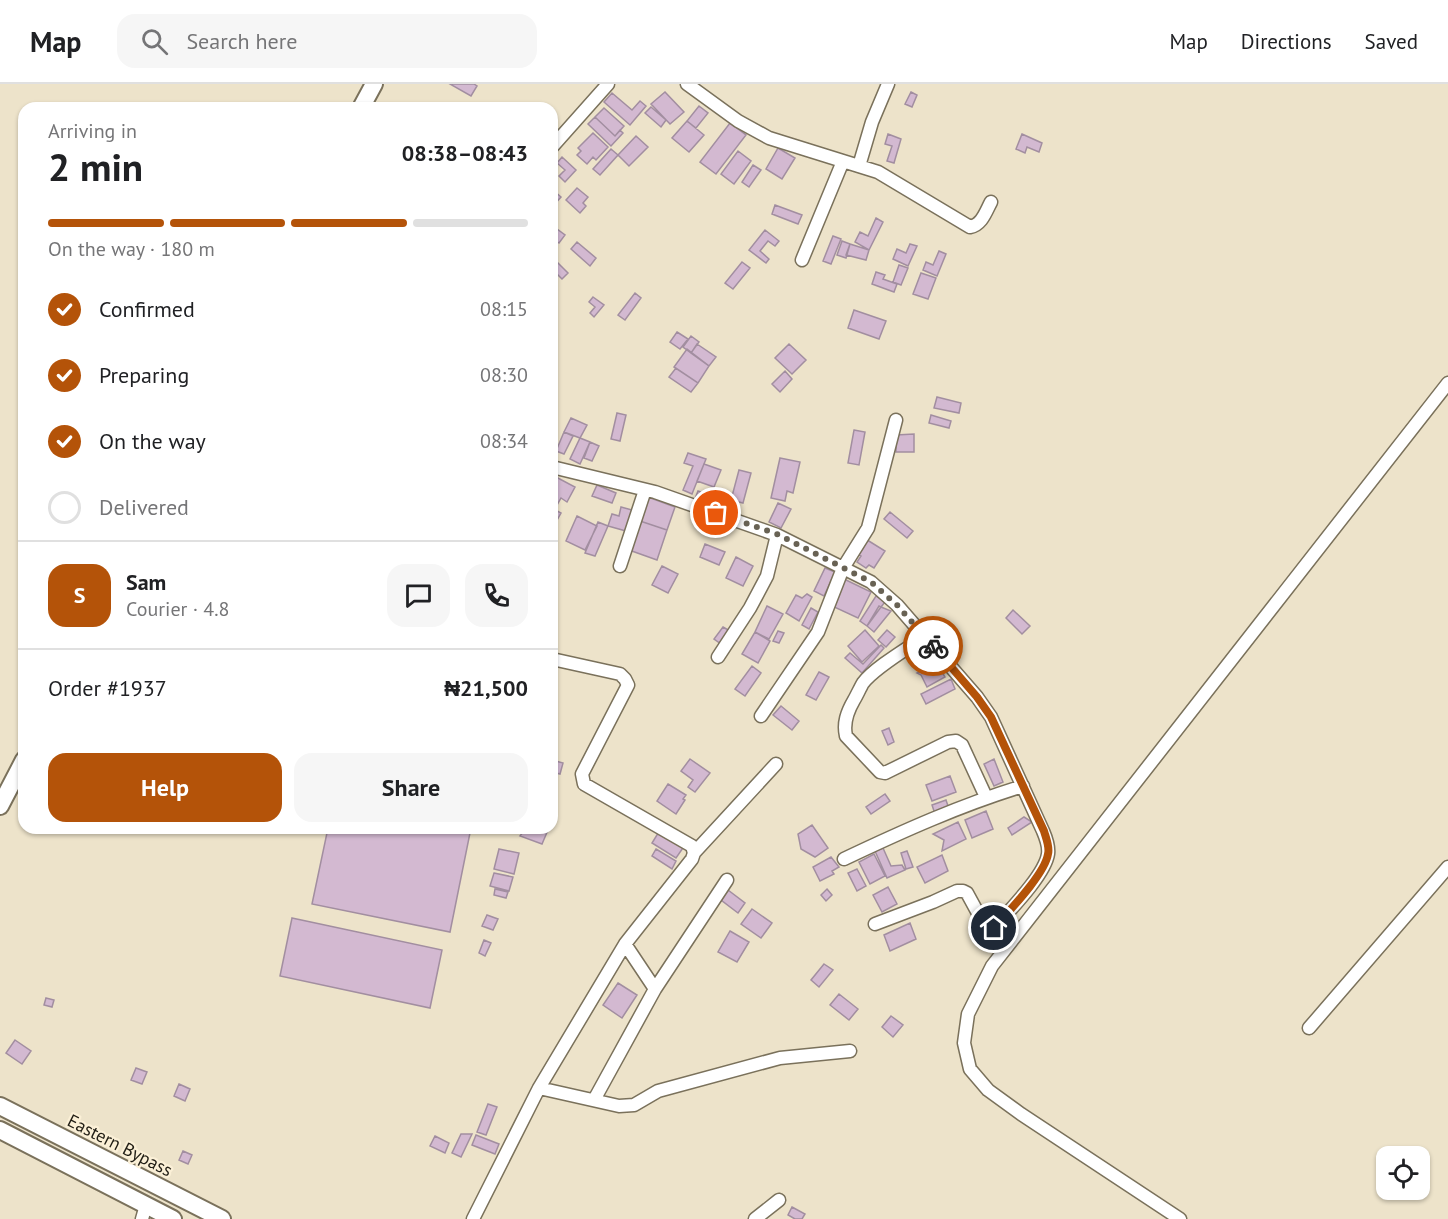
<!DOCTYPE html>
<html lang="en">
<head>
<meta charset="utf-8">
<style>
  :root { --surface:#fff; --page:#f6f6f6; --text:#202124; --muted:#757577; --line:#e0e0e0; --accent:#b45309 }
  body { margin:0; font-family:"PT Sans",sans-serif; background:var(--page); color:var(--text); height:100vh; display:flex; flex-direction:column; font-size:22px; white-space:nowrap }
  * { box-sizing:border-box; margin:0 }
  p { font-size:20px; color:var(--muted) }
  .icon { flex:none; width:33px; height:33px; fill:none; stroke:currentColor; stroke-width:2; stroke-linecap:round; stroke-linejoin:round }
  .map { position:relative; flex:1; overflow:hidden }
  .sheet { position:absolute; left:18px; top:18px; width:540px; height:732px; display:flex; flex-direction:column; background:var(--surface); border-radius:18px; box-shadow:0 2px 4px #0004 }
  .sheet>* { flex:none }
  .tools { position:absolute; left:1376px; top:1062px; display:grid; gap:12px }
  .tools a { display:grid; place-items:center; width:54px; height:54px; border-radius:12px; background:var(--surface); box-shadow:0 2px 4px #0004; font-size:30px }
  .pin { position:absolute; display:grid; place-items:center; width:51px; height:51px; color:#fff; margin:-26px; border:3px solid #fff; border-radius:50%; box-shadow:0 2px 6px #0007 }
  .courier { position:absolute; display:grid; place-items:center; width:60px; height:60px; margin:-30px; border:4px solid #b45309; border-radius:50%; background:#fff; color:#222; box-shadow:0 2px 8px #0007 }
  .summary em { font-style:normal; font-weight:800 }
  .summary div { display:flex; flex-direction:column-reverse }
  .summary { display:flex; align-items:center; justify-content:space-between; height:102px; padding:0 30px }
  h1 { font-size:39px; font-weight:800; line-height:45px }
  .bar { display:grid; grid-template-columns:repeat(4,1fr); gap:9px 6px; align-content:center; height:72px; padding:0 30px }
  .bar i { height:8px; border-radius:4px; background:var(--line) }
  .bar .on { background:var(--accent) }
  .bar p { grid-column:span 4 }
  .line { display:flex; align-items:center; gap:15px; padding:0 30px; border-top:2px solid var(--line) }
  .line div { flex:1 }
  .round { display:grid; place-items:center; flex:none; width:63px; height:63px; border-radius:18px; background:var(--page) }
  ol { padding:0 30px; list-style:none }
  li { display:flex; align-items:center; gap:18px; height:66px }
  li p { margin-inline-start:auto }
  li .icon { padding:6px; border-radius:50%; background:var(--accent); color:#fff; stroke-width:4 }
  li:last-child { color:var(--muted) }
  li i { width:33px; height:33px; border:3px solid var(--line); border-radius:50% }
  .primary-button { display:flex; gap:12px; margin-top:auto; padding:12px 30px }
  .primary-button a { flex:1; height:69px; border-radius:18px; background:var(--accent); color:#fff; font-size:24px; font-weight:800; line-height:69px; text-align:center }
  .primary-button a+a { background:var(--page); color:var(--text) }
  header { display:flex; align-items:center; gap:36px; box-sizing:border-box; height:84px; padding:0 30px; background:var(--surface); border-bottom:2px solid var(--line) }
  header strong { font-size:28px }
  nav { display:flex; gap:33px; margin-inline-start:auto; font-size:21px }
  .search { width:420px; height:54px; background:var(--page); display:flex; align-items:center; gap:15px; box-sizing:border-box; padding:0 21px; border-radius:18px; color:var(--muted); font-size:22px }
  .map>svg:first-child { display:block }
</style>
</head>
<body>
<header>
<strong>Map</strong>
<div class="search"><svg class="icon" aria-label="search" viewBox="0 0 24 24"><circle cx="10" cy="10" r="6"/><path d="M15 15l6 6"/></svg>Search here</div>
<nav><a>Map</a><a>Directions</a><a>Saved</a></nav>
</header>
<div class="map">
<svg width="1448" height="1135" viewBox="0 0 1448 1135">
  <rect width="100%" height="100%" fill="#ede3ca"/>
  <path fill="#d3b9d1" stroke="#a28ea0" stroke-width="1.5" d="M450,0h24l3,2 -6,10z
    M665,8l19,20 -14,12 -19,-20z
    M911,8l6,3 -5,12 -7,-3z
    M612,9l20,17 8,-9 6,5 -16,19 -26,-23z
    M699,22l9,7 -12,15 -9,-7z
    M651,23l15,13 -5,7 -16,-14z
    M604,24l20,18 -9,10 -20,-19z
    M595,33l20,19 5,-6 3,3 -12,13 -23,-22z
    M687,37l17,14 -15,17 -17,-14z
    M730,39l16,12 -30,39 -16,-12z
    M593,49l15,14 -12,13 -3,-3 -6,7 -10,-9 4,-4 -3,-3z
    M888,50l13,5 -7,24 -7,-2 5,-15 -7,-2z
    M1022,50l20,9 -3,9 -12,-5 -2,6 -9,-4z
    M636,52l12,11 -19,19 -11,-11z
    M778,64l17,10 -13,21 -16,-10z
    M611,65l7,6 -18,20 -7,-6z
    M738,67l13,10 -17,23 -13,-10z
    M562,73l14,13 -11,12 -6,-6 6,-6 -8,-7z
    M753,81l8,5 -12,17 -7,-5z
    M577,104l11,9 -5,6 3,3 -6,7 -14,-13z
    M552,105l9,8 -8,9 -1,-1z
    M775,121l27,10 -4,9 -26,-10z
    M876,134l7,4 -14,28 -14,-8 5,-10 8,4z
    M553,142l12,9 -6,8 -7,-5z
    M765,146l14,11 -4,5 -7,-5 -8,10 9,8 -3,4 -17,-13z
    M833,152l8,3 -10,25 -8,-3z
    M842,157l8,3 -4,14 -9,-3z
    M577,158l19,16 -6,8 -19,-17z
    M850,160l19,6 -3,10 -20,-5z
    M910,160l7,2 -9,20 -15,-7 4,-10 9,4z
    M939,167l7,3 -9,22 -14,-6 3,-8 7,3z
    M556,177l12,12 -6,6 -10,-10v-5z
    M742,178l8,6 -17,21 -8,-6z
    M899,181l9,3 -7,17 -8,-3z
    M876,188l9,3 -2,4 14,5 -3,8 -22,-8z
    M921,189l15,5 -8,21 -15,-5z
    M635,209l6,5 -16,22 -7,-5z
    M593,213l11,8 -10,12 -4,-4 5,-6 -6,-5z
    M854,226l32,11 -7,18 -31,-11z
    M677,248l11,7 -8,10 -10,-7z
    M691,252l8,6 -8,11 -8,-6z
    M697,260l19,13 -7,9 -18,-13z
    M789,260l17,16 -14,14 -17,-16z
    M687,265l22,17 -11,17 -24,-16z
    M676,284l22,15 -7,9 -22,-15z
    M785,287l7,8 -12,13 -8,-8z
    M937,313l24,6 -2,10 -25,-5z
    M617,329l9,2 -6,26 -9,-2z
    M931,331l20,6 -2,7 -20,-5z
    M571,334l16,7 -7,13 -16,-6z
    M854,346l11,2 -6,33 -11,-2z
    M564,348l9,4 -9,18 -8,-3z
    M914,350v18h-18v-17z
    M580,354l10,4 -10,22 -10,-5z
    M590,358l9,4 -7,15 -8,-3z
    M688,369l18,6 -14,35 -9,-4 10,-24 -9,-3z
    M780,374l20,4 -7,31 -6,-2 -2,10 -14,-3z
    M704,380l17,6 -7,17 -17,-6z
    M739,386l12,3 -8,30 -12,-3z
    M556,393l19,10 -8,15 -6,-4 -4,7 -5,-2v-18z
    M597,401l19,8 -4,10 -20,-7z
    M698,407l26,9 -3,8 -26,-9z
    M648,413l27,10 -8,23 -27,-9z
    M778,419l13,6 -10,19 -12,-6z
    M621,423l11,3 -6,21 -18,-5 4,-12 7,2z
    M552,424l9,5 -9,16z
    M890,428l23,19 -6,7 -23,-19z
    M577,432l20,10 -12,24 -19,-9z
    M640,437l27,9 -10,30 -28,-10z
    M598,438l10,4 -13,30 -10,-3z
    M864,454l21,13 -11,17 -5,-3 -3,3 -9,-6 4,-6 -6,-3z
    M705,460l20,8 -6,13 -19,-8z
    M736,473l17,9 -10,20 -17,-8z
    M662,482l16,8 -10,19 -16,-8z
    M825,484l10,4 -11,24 -10,-5z
    M844,495l27,13 -13,26 -26,-12z
    M807,510l5,3 -13,24 -13,-8 10,-18 6,3z
    M876,512l9,6 -4,5 -2,-1 -12,20 -7,-5z
    M767,522l16,8 -14,25 -14,-7z
    M881,523l10,4 -17,21 -7,-6z
    M811,524l7,4 -9,17 -7,-4z
    M1013,526l17,16 -8,8 -16,-16z
    M723,543l7,4 -9,13 -7,-5z
    M865,546l14,16 -17,16 -14,-16z
    M887,546l8,7 -9,10 -8,-7z
    M778,547l6,2 -5,10 -6,-2z
    M755,548l15,9 -12,22 -16,-9z
    M881,561l3,3 -22,25 -17,-15 5,-5 13,11z
    M936,578l9,15 -18,10 -6,-12 -4,-2z
    M752,582l9,7 -16,23 -10,-7z
    M819,588l10,5 -13,23 -10,-5z
    M951,595l4,10 -29,15 -5,-10z
    M781,622l18,15 -7,9 -19,-15z
    M889,644l5,14 -6,3 -6,-14z
    M690,675l20,14 -15,19 -7,-5 5,-7 -12,-9z
    M994,675l9,23 -9,4 -10,-22z
    M552,676l11,3 -3,11 -8,-2z
    M950,692l6,16 -24,9 -6,-16z
    M668,700l18,11 -3,4 2,1 -9,14 -19,-13z
    M885,710l5,7 -19,13 -5,-7z
    M946,716l3,9 -14,5 -3,-9z
    M986,727l7,18 -21,9 -7,-18z
    M1024,733l8,5 -20,13 -4,-7z
    M958,738l8,17 -24,12 2,-11 -11,-6z
    M812,741l16,23 -13,9 -14,-8 -3,-15z
    M328,744h143l-21,104 -138,-28z
    M526,744l22,2 -6,14 -22,-8z
    M660,746l25,15 -9,13 -24,-15z
    M883,764l8,18 11,-1 3,5 -18,8 -12,-27z
    M499,765l20,4 -5,21 -20,-5z
    M656,765l20,12 -4,8 -20,-13z
    M907,767l6,16 -7,2 -5,-16z
    M874,770l11,22 -15,8 -11,-22z
    M942,771l6,16 -23,12 -8,-16z
    M831,773l8,10 -7,4 2,3 -14,7 -7,-14z
    M857,785l9,17 -9,5 -9,-18z
    M494,789l19,4 -4,14 -19,-5z
    M888,803l9,17 -15,8 -9,-17z
    M495,805l13,3 -2,6 -12,-3z
    M827,805l5,6 -6,6 -5,-6z
    M728,806l17,13 -7,10 -17,-13z
    M752,825l20,14 -11,15 -20,-14z
    M487,831l11,4 -5,11 -11,-4z
    M292,834l150,32 -12,58 -150,-32z
    M910,839l6,16 -26,12 -6,-16z
    M730,847l19,11 -12,20 -19,-10z
    M484,856l7,3 -6,13 -6,-3z
    M824,880l9,6 -14,17 -8,-7z
    M618,899l19,12 -15,23 -19,-13z
    M839,910l19,15 -9,11 -19,-15z
    M46,914l8,2 -2,7 -8,-2z
    M891,932l12,9 -10,12 -11,-10z
    M15,956l16,11 -9,13 -16,-11z
    M136,984l11,4 -5,12 -11,-4z
    M179,1000l11,5 -5,12 -11,-5z
    M488,1020l9,3 -11,28 -9,-3z
    M461,1050h11l-11,23 -9,-4z
    M476,1051l23,9 -4,10 -23,-9z
    M435,1052l14,7 -4,10 -15,-7z
    M183,1067l9,4 -4,9 -9,-4z
    M792,1123l13,7 -3,5h-7l-7,-4z"/>
  <g fill="none" stroke-linecap="round" stroke-linejoin="round">
    <g stroke="#7a715b" stroke-width="15">
      <path id="minor" d="M687,0l51,37 31,17 109,34 92,55c12,-2 16,-16 21,-25
        M552,63l56,-63
        M859,82l13,-44 16,-38
        M802,176l41,-99
        M552,383l103,25 122,43 94,47 26,23 80,92 14,20 52,114c3,7 6,16 5,23 -3,21 -40,58 -54,74l-5,1 -4,-3 -18,-33 -4,-2h-6l-24,11 -58,22
        M620,482l25,-76
        M924,553c-16,11 -50,31 -61,46 -3,5 -6,12 -9,17 -7,12 -11,23 -8,36l34,36 5,1 63,-31 8,-1 6,4 24,52
        M718,573l32,-49 17,-32 10,-41
        M761,632l57,-84 25,-64 25,-40 28,-108
        M694,769l82,-89
        M844,775c59,-28 117,-54 179,-73
        M625,860l30,45
        M1309,944l139,-161
        M539,1004l80,18 15,-1 24,-14 122,-33 70,-7
        M594,1016l61,-111 72,-109
        M142,1135l4,-14
        M473,1135l66,-131 86,-144 67,-85 2,-6 -2,-7 -108,-62 -2,-10 46,-89 -3,-6 -5,-5 -68,-15
        M755,1135l24,-19
        M1180,1135l-159,-105 -33,-24 -18,-21 -6,-26 4,-29 24,-48 456,-583"/>
    </g>
    <g stroke="#7a715b" stroke-width="20">
      <path id="major" d="M361,24l13,-24
        M0,722l24,-46
        M0,1022l222,113
        M0,1046l173,89"/>
    </g>
    <use href="#minor" stroke="#fff" stroke-width="12"/>
    <use href="#major" stroke="#fff" stroke-width="16"/>
  </g>
  <g fill="none" stroke-linecap="round" stroke-linejoin="round">
    <path stroke="#686254" stroke-width="6" stroke-dasharray="0 10.8" d="M716,429l61,21 94,48 26,23 36,41"/>
    <path stroke="#b45309" stroke-width="8" d="M933,562l44,51 14,20 53,114c2,7 6,16 4,23 -3,20 -40,58 -54,74"/>
  </g>
  <g text-anchor="middle" dominant-baseline="central" stroke-width="4.5" stroke-linejoin="round" paint-order="stroke">
    <g font-size="18" fill="#201d14" stroke="#fbf0d7">
      <text transform="translate(120 1061) rotate(27)">Eastern Bypass</text>
    </g>
  </g>
</svg>
<div class="tools">
<a><svg class="icon" aria-label="locate" viewBox="0 0 24 24"><circle cx="12" cy="12" r="6"/><path d="M12 2v4M12 18v4M2 12h4M18 12h4"/></svg></a>
</div>
<div class="pin" style="left:716px;top:429px;background:#ea580c"><svg class="icon" aria-label="bag" viewBox="0 0 24 24"><path d="M5 8h14l-1 12H6zM9 8a3 3 0 0 1 6 0"/></svg></div>
<div class="pin" style="left:994px;top:844px;background:#1f2937"><svg class="icon" aria-label="home" viewBox="0 0 24 24"><path d="M3 11l9-7 9 7M6 9v11h12V9"/></svg></div>
<div class="courier" style="left:933px;top:562px"><svg class="icon" aria-label="bike" viewBox="0 0 24 24"><circle cx="6" cy="16" r="4"/><circle cx="18" cy="16" r="4"/><path d="M6 16l4-8h5l3 8M10 8l3 8H6M13 5h3"/></svg></div>
<section class="sheet">
<div class="summary"><div><h1>2 min</h1><p>Arriving in</p></div><em>08:38–08:43</em></div>
<div class="bar"><i class="on"></i><i class="on"></i><i class="on"></i><i></i><p>On the way · 180 m</p></div>
<ol>
<li><svg class="icon" aria-label="check" viewBox="0 0 24 24"><path d="M5 12l5 5 9-10"/></svg>Confirmed<p>08:15</p></li>
<li><svg class="icon" aria-label="check" viewBox="0 0 24 24"><path d="M5 12l5 5 9-10"/></svg>Preparing<p>08:30</p></li>
<li><svg class="icon" aria-label="check" viewBox="0 0 24 24"><path d="M5 12l5 5 9-10"/></svg>On the way<p>08:34</p></li>
<li><i></i>Delivered</li>
</ol>
<div class="line" style="height:108px"><b class="round" style="background:var(--accent);color:#fff">S</b><div><b>Sam</b><p>Courier · 4.8</p></div><a class="round"><svg class="icon" aria-label="chat" viewBox="0 0 24 24"><path d="M4 5h16v11H9l-5 4z"/></svg></a><a class="round"><svg class="icon" aria-label="phone" viewBox="0 0 24 24"><path d="M5 4h4l2 5-3 2q2 4 5 5l2-3 5 2v4C11 20 4 13 5 4z"/></svg></a></div>
<div class="line" style="height:78px"><div>Order #1937</div><b>₦21,500</b></div>
<div class="primary-button"><a>Help</a><a>Share</a></div>
</section>
</div>
</body>
</html>
